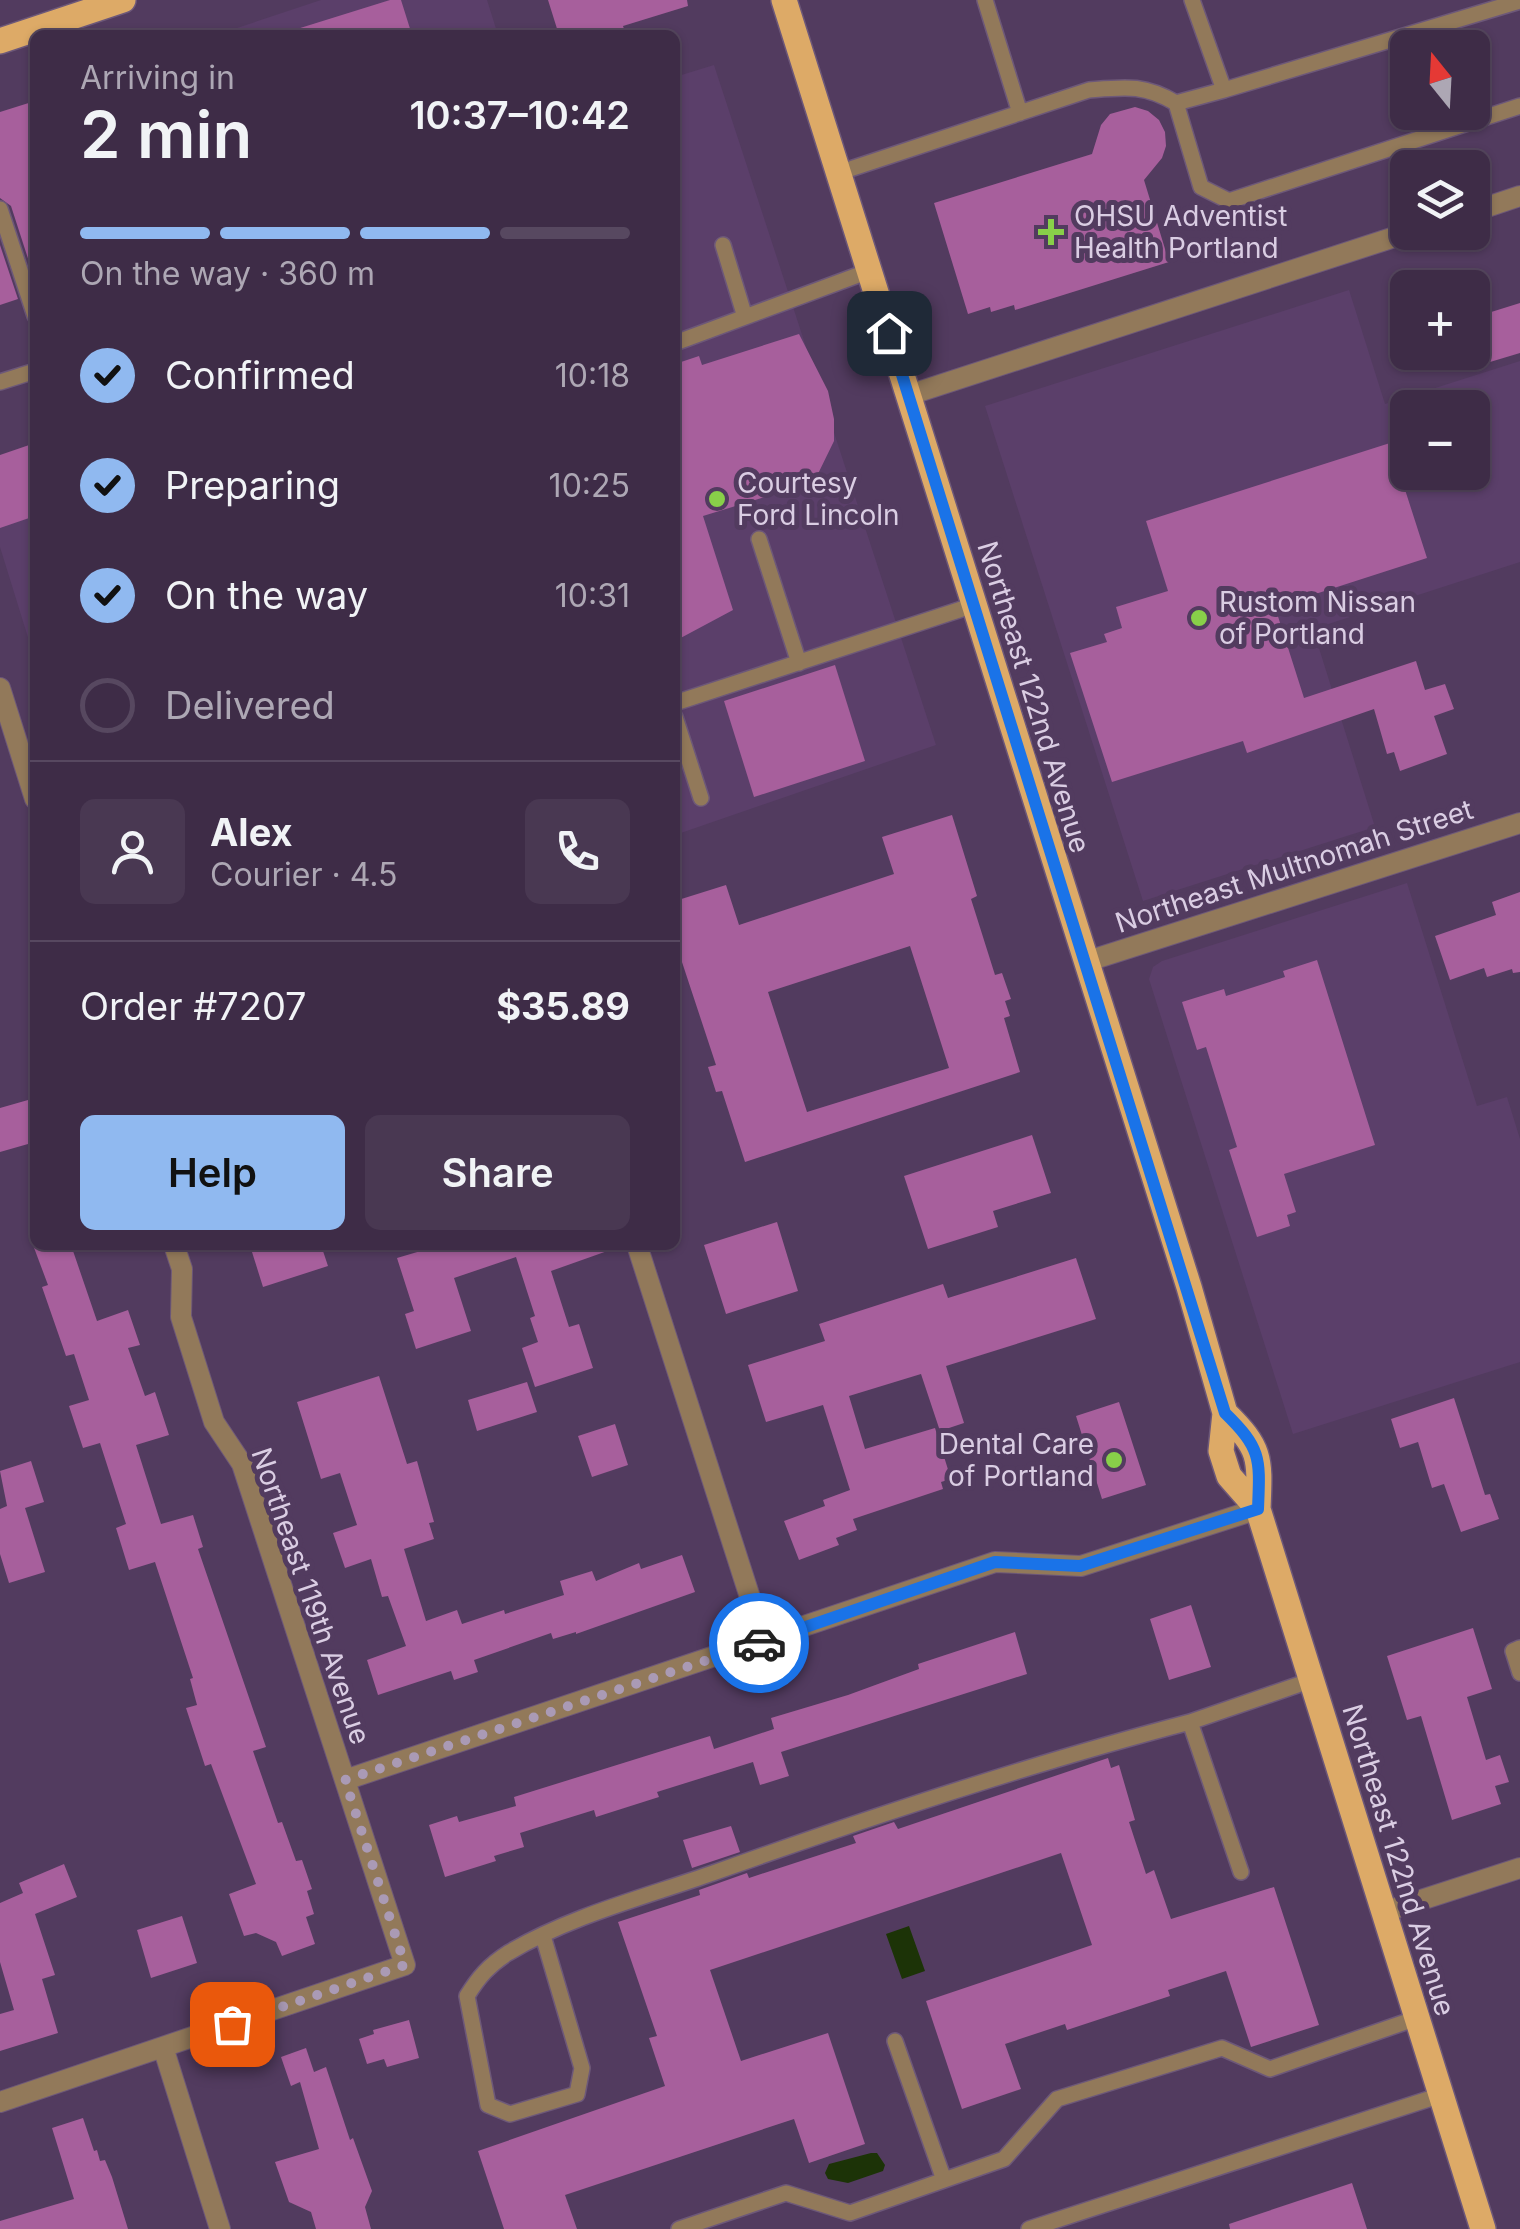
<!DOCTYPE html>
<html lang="en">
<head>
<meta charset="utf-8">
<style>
  :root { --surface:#3e2c47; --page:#493852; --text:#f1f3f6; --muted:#ada7b4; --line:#574860; --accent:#90b9f0 }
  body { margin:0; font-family:Inter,sans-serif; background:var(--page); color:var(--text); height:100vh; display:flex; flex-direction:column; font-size:38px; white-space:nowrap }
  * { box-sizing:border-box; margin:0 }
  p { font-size:32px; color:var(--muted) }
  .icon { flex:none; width:55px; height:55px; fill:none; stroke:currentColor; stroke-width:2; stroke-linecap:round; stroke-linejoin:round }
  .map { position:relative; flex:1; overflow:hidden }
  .drawer { position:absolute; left:30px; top:30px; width:650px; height:1220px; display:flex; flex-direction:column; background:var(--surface); border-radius:15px; box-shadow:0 2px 8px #0004,0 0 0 2px var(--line) }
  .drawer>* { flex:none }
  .needle { width:65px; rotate:342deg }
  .tools { position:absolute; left:1390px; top:30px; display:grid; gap:20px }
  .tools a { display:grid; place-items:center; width:100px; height:100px; border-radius:15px; background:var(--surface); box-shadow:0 2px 8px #0004,0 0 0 2px var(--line); font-size:50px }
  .pin { position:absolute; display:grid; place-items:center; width:85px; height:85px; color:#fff; margin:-42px; border-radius:20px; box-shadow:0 5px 15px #0006 }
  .courier { position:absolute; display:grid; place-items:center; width:100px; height:100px; margin:-50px; border:8px solid #1a73e8; border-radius:50%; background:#fff; color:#222; box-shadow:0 2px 12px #0007 }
  .summary em { font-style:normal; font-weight:600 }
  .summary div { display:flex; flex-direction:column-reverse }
  .summary { display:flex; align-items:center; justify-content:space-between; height:170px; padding:0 50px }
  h1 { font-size:65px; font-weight:600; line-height:75px }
  .bar { display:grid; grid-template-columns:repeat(4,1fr); gap:15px 10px; align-content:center; height:120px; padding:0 50px }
  .bar i { height:12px; border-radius:8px; background:var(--line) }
  .bar .selected { background:var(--accent) }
  .bar p { grid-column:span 4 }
  .line { display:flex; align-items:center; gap:25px; padding:0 50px; border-top:2px solid var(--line) }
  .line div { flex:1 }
  .round { display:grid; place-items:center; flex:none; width:105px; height:105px; border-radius:15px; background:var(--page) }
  ol { padding:0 50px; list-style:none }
  li { display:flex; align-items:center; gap:30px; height:110px }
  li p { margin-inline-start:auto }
  li .icon { padding:10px; border-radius:50%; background:var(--accent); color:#111; stroke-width:4 }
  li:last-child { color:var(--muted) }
  li i { width:55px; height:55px; border:5px solid var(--line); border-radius:50% }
  .action { display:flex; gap:20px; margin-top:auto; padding:20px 50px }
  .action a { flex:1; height:115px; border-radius:15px; background:var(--accent); color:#111; font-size:40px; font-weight:600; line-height:115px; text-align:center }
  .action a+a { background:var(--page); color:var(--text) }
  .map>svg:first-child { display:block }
</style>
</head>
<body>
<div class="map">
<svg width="1520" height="2229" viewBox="0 0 1520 2229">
  <rect width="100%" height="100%" fill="#523b5f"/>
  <path fill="#5b3f6a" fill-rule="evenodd" d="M321,0h166l11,35h-282z
    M714,65l222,680 -261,90v-758z
    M1349,290l36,114 135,-43v201l-207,67 62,198 -232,74 -158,-495zM1408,408h64v64h-64z
    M35,516v144l-35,-113v-20z
    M1407,883l70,223 30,-9 13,42v223l-227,72 -144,-455 4,-12 9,-6z"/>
  <path fill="#1c3307" d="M909,1926l16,45 -23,8 -16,-45z
    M871,2153h6l8,12 -2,6 -35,12 -20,-4 -3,-6 4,-9z"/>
  <path fill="#a75f9c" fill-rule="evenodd" d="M390,0h11l11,35h-114l-1,-6z
    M548,0h139l1,6 -65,20 3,9h-67z
    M35,101v179l-24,-74 -11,-8v-86z
    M1135,107l13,4 11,9 6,12 1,14 -4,12 -18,22 25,82 -154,48 -1,-5 -23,7 -1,-5 -22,7 -34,-111 158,-49 9,-29 9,-11z
    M0,245l18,54 -18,6z
    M1520,303v50l-30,9 -4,-15 -14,4v-33z
    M799,334l29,57 6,28v22l-20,41 -111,34 30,94 -58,31v-277l24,-8 3,9z
    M35,443v73l-35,12v-73z
    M1390,443l37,115 -152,49 29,91 112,-37 9,29 20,-6 9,25 -20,7 13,38 -47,17 -6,-19 -7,2 -13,-45 -127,44 -4,-12 -131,41 -42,-129 37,-11 -3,-8 18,-6 -6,-21 52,-16 -22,-70z
    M835,665l30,96 -111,36 -30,-96z
    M952,815l25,81 -6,3 24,76 7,-2 9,26 -6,2 5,15 -6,2 16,54 -275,90 -23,-71 -6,1 -8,-25 8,-2 -36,-109 -5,2v-57l51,-16 13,40 155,-51 -12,-37zM910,946l39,122 -142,44 -39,-120z
    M1520,892v80l-7,1 -1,-4 -25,8 -3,-9 -34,12 -15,-44 61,-21 -4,-13z
    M1317,960l58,185 -91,29 12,38 -9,3 3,11 -33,11 -28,-87 8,-3 -31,-100 -9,3 -15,-48 42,-13 2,7 59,-19 -2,-6z
    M35,1098v44l-35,10v-44z
    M1032,1135l19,58 -58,18 5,16 -70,22 -24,-73z
    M777,1222l21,69 -72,23 -22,-69z
    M33,1245h38l26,76 31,-11 12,35 -12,3 17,48 10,-4 14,43 -33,10 25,79 32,-9 10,32 -5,2 68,198 -13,4 25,72 4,-1 14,39 6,-1 10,29 -5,2 7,23 -8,3 9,27 -33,12 -6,-14 -20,-9 -12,3 -15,-42 27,-10 -45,-120 -6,2 -19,-58 11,-3 -7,-26 3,-1 -38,-116 -26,8 -13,-42 10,-4 -26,-81 -17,5 -14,-42 20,-6 -15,-46 -8,2 -24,-69 6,-2z
    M276,1245h45l7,21 -65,21 -11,-35z
    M441,1245h171l1,4 -62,22 18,56 10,-3 14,44 -58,19 -13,-39 16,-6 -8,-24 5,-2 -19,-59 -62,21 17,53 -55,18 -11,-35 9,-3 -17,-53z
    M1076,1258l20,61 -150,47 18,57 -24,8 -19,-57 -72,22 16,53 70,-21 16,51 -10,3 2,7 -90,30 4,11 -21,8 3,7 -40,15 -15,-39 41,-15 -2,-6 27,-10 -27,-85 -57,17 -18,-57 77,-24 -6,-17 124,-40 5,14z
    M379,1376l28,88 10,-3 17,61 -5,1 5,16 -30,10 22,72 31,-11 5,14 42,-14 1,4 59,-19 -4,-14 32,-10 4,10 43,-18 2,6 41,-14 13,37 -119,42v-2l-23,7 -2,-6 -77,27 4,12 -24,8 -3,-9 -73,24 -11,-35 39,-14 -18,-50 -6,1 -11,-38 -26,9 -12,-35 24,-8 -17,-52 -19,6 -24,-77z
    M527,1382l10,30 -60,19 -9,-31z
    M1454,1398l31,97 5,-1 9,25 -38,13 -17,-48 -12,4 -14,-46 -18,6 -9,-29z
    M1119,1402l27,83 -44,14 -26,-83z
    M615,1424l13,41 -36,12 -14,-41z
    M31,1461l13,41 -19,6 20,64 -36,11 -9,-29v-45l7,-3 -7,-35z
    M1191,1605l20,62 -42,13 -19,-61z
    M1473,1628l19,61 -25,8 19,63 14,-5 9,27 -14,4 6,18 -49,16 -31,-104 -14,4 -20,-64z
    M1015,1632l12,42 -246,78 8,24 -29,9 -7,-23 -96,30 2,5 -63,20 -2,-7 -74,23 4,14 -30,9 2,5 -51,16 -16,-52 28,-9 2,6 57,-16 -2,-9 196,-61 4,13 60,-20 -3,-11 77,-23 71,-26 -1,-5z
    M1108,1758l3,10 8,-3 16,55 -6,2 17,52 8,-4 17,49 103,-32 45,138 -68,22 -25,-76 -58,19 2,6 -103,34 -2,-6 -60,20 16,45 -59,20 -36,-108 166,-56 -31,-92 -351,117 31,91 87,-28 37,111 -56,19 -15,-44 -229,76 12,34h-73l-26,-78 187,-65 -16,-48 8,-2 -39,-114 82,-27 -1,-5 48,-17 2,5 107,-35 -3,-7 41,-14 4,7z
    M731,1826l9,26 -48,16 -9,-28z
    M64,1864l13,33 -42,17 20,61 -13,4 16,54 -58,18v-37l14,-4 -14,-48v-59l23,-10 -4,-10z
    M182,1916l15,47 -46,15 -14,-48z
    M409,2020l10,38 -32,9 -3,-8 -17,5 -8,-25 15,-5 -1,-4z
    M306,2048l8,24 12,-5 24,73 3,-2 19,53 -7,16 6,22h-55l-5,-17 -22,-10 -14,-40 44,-13 -19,-67 -9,4 -10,-29z
    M83,2118l11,33 3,-1 3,11 5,-1 7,17 16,52h-128v-8l74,-22 -22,-71z
    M1352,2183l15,46h-137l-1,-5z"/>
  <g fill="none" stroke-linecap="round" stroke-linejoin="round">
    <g stroke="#6d5879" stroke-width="18">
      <path id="lane" d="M985,0l35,113
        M1192,0l32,90 -48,13 25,84 28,14 291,-95
        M1224,90l296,-89
        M838,173l251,-83c36,-3 55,-6 87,13
        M0,209l35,107
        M723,245l22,72
        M675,343l194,-72
        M0,382l35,-11
        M759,539l40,124
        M675,703l299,-98
        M675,717l26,81
        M1520,1648l-7,3 7,22
        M1241,1872l-51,-150 122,-42
        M543,1936l39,132 -5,26 -67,20 -22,-9 -21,-109c11,-18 22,-31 41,-43 62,-37 137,-56 205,-80 157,-56 316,-109 477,-151
        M895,2041l49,139
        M679,2229l107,-36 64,20 154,-54 53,-60 165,-51 48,21 147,-51
        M1029,2229l412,-134"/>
    </g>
    <g stroke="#6d5879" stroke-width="22">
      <path id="street" d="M1472,212l48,-16
        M909,395l501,-163
        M0,688l35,111
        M1085,962l435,-139
        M637,1245l127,396
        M345,1780l650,-218 86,4 177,-57
        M1384,1912l136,-44
        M163,2047l57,182
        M0,2102l405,-137 -163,-501 -28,-42 -33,-105 1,-48 -8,-24"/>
    </g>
    <g stroke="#6d5879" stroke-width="28">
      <path id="primary" d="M784,0l405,1287 36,126 -4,38 8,25 29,33
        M0,41l123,-41
        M1225,1413c37,36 35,46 33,96l225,720"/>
    </g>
    <use href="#lane" stroke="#92795a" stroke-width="15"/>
    <use href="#street" stroke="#92795a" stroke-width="20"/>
    <use href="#primary" stroke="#ddaa67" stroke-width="25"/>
  </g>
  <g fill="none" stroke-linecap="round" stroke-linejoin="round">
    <path stroke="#aa9ab5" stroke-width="10" stroke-dasharray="0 18" d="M232,2024l173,-59 -60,-185 414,-137"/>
    <path stroke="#1a73e8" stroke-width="12" d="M759,1643l236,-81 85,4 178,-57c2,-50 4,-60 -33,-96l-336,-1080"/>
  </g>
  <g fill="#88cf49" stroke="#523b5f" stroke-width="4">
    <path d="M1046 217h10v10h10v10h-10v10h-10v-10h-10v-10h10z"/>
    <circle cx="717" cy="499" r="10"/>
    <circle cx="1199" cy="618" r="10"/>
    <circle cx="1114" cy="1460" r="10"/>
  </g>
  <g text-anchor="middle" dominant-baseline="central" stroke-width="10" stroke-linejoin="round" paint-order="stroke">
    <g font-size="28" fill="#dacde3" stroke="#523b5f" text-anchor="start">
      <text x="1074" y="216">OHSU Adventist<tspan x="1074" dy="32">Health Portland</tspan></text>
      <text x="737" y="483">Courtesy<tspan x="737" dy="32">Ford Lincoln</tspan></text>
      <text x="1219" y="602">Rustom Nissan<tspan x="1219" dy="32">of Portland</tspan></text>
      <text x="1094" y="1444" text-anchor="end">Dental Care<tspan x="1094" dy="32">of Portland</tspan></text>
    </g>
    <g font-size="28" fill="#dacde3" stroke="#523b5f">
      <text transform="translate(1034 697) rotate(73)">Northeast 122nd Avenue</text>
      <text transform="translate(1294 866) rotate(-18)">Northeast Multnomah Street</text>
      <text transform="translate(311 1596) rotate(71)">Northeast 119th Avenue</text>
      <text transform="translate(1399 1860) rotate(73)">Northeast 122nd Avenue</text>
    </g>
  </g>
</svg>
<div class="tools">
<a><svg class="needle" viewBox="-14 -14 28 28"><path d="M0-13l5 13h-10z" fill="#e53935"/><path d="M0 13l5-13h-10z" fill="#ada7b4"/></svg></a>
<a><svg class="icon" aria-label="layers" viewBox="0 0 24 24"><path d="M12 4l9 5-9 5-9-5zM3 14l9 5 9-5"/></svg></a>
<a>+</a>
<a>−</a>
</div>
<div class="pin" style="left:232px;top:2024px;background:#ea580c"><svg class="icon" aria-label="bag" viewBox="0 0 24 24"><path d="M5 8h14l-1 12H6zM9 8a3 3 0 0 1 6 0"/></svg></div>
<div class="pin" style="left:889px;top:333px;background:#1f2937"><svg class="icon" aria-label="home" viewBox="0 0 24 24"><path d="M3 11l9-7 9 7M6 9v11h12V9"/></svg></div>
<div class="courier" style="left:759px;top:1643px"><svg class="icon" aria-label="car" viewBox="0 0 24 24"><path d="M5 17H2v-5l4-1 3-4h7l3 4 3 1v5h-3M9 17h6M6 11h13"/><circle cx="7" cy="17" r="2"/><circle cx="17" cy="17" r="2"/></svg></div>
<section class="drawer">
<div class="summary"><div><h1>2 min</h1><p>Arriving in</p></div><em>10:37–10:42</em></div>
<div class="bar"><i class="selected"></i><i class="selected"></i><i class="selected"></i><i></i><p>On the way · 360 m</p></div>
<ol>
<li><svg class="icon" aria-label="check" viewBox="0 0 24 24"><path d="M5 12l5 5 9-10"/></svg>Confirmed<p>10:18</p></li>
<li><svg class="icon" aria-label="check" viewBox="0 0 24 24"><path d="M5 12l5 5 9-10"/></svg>Preparing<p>10:25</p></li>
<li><svg class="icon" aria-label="check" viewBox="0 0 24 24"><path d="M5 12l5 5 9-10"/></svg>On the way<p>10:31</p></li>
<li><i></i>Delivered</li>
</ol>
<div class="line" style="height:180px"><a class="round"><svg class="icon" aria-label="person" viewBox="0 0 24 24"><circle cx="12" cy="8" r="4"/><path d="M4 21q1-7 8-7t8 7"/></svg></a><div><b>Alex</b><p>Courier · 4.5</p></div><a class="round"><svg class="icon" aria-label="phone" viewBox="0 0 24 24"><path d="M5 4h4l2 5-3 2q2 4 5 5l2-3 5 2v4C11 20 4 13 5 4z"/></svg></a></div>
<div class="line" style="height:130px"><div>Order #7207</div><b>$35.89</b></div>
<div class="action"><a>Help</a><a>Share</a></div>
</section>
</div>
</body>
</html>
